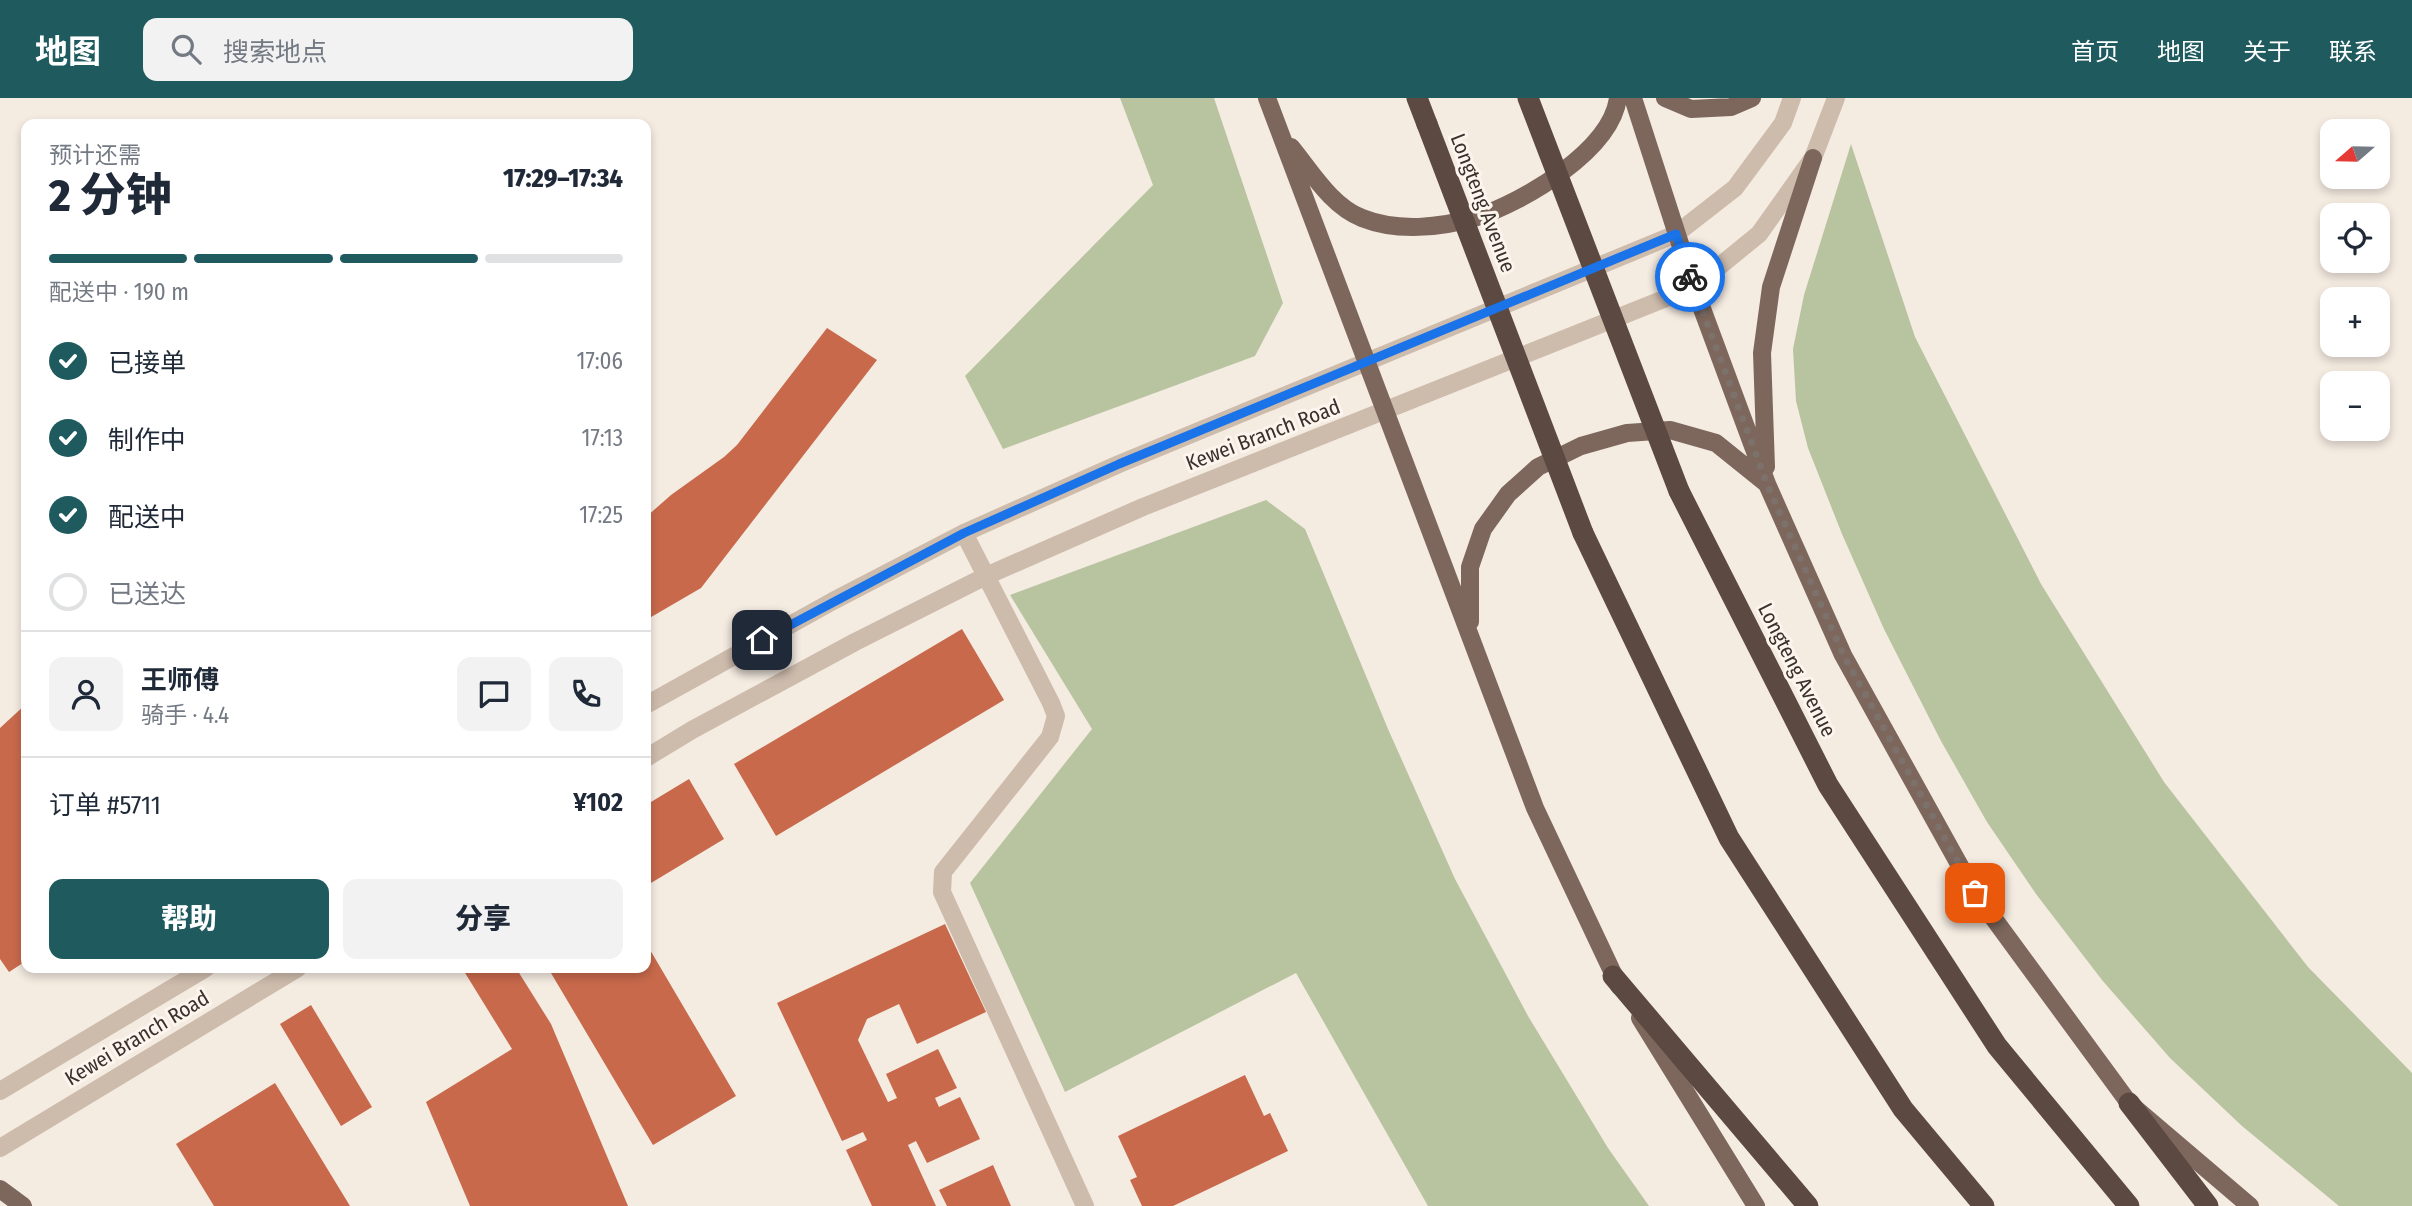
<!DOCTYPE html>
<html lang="zh">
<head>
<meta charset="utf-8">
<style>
  :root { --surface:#fff; --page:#f2f2f3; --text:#1f2937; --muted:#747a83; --line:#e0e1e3; --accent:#1f5a5e }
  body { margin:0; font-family:"Fira Sans Condensed","Noto Sans SC",sans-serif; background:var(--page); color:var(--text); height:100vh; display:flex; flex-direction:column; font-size:26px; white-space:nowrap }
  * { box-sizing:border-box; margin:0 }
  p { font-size:23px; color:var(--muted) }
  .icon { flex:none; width:38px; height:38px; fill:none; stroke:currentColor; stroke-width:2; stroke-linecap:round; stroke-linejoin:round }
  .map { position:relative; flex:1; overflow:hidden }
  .details { position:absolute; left:21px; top:21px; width:630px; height:854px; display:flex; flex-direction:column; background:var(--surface); border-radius:14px; box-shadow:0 4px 10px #0003 }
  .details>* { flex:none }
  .needle { width:46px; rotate:250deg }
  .fabs { position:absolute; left:2320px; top:21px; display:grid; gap:14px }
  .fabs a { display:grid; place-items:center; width:70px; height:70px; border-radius:14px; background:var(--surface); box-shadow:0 4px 10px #0003; font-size:35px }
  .pin { position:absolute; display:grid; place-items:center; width:60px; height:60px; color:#fff; margin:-30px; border-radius:14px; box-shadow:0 4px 10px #0006 }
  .courier { position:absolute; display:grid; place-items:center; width:70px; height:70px; margin:-35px; border:5px solid #1a73e8; border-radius:50%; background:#fff; color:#222; box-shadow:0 2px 9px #0007 }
  .head em { font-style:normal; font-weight:800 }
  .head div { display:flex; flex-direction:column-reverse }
  .head { display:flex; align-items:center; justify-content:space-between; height:119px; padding:0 28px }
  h1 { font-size:46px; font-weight:800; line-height:52px }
  .bar { display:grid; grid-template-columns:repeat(4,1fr); gap:10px 7px; align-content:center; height:84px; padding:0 28px }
  .bar i { height:9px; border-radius:5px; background:var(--line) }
  .bar .current { background:var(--accent) }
  .bar p { grid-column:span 4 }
  .line { display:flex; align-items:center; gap:18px; padding:0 28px; border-top:2px solid var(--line) }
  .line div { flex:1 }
  .round { display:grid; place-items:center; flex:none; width:74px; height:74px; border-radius:14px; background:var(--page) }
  ol { padding:0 28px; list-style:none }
  li { display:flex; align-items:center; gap:21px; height:77px }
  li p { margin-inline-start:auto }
  li .icon { padding:7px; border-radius:50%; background:var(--accent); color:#fff; stroke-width:4 }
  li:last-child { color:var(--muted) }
  li i { width:38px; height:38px; border:4px solid var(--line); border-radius:50% }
  .button { display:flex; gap:14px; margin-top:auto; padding:14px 28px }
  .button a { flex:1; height:80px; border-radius:14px; background:var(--accent); color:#fff; font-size:28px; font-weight:800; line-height:80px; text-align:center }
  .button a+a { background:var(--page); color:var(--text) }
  header { display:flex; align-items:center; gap:42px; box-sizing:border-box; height:98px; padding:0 35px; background:var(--accent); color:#fff }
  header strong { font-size:33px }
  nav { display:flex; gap:38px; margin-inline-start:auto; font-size:24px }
  .search { width:490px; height:63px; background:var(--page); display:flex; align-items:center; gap:18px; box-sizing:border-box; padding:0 24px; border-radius:14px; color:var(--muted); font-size:26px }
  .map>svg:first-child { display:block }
</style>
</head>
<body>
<header>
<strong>地图</strong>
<div class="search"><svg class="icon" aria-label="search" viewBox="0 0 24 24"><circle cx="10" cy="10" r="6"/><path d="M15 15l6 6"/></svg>搜索地点</div>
<nav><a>首页</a><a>地图</a><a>关于</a><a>联系</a></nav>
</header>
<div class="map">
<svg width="2412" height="1108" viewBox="0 0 2412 1108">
  <rect width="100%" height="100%" fill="#f4ebe1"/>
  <path fill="#b8c4a0" d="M1120,0h94l69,205 -28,53 -252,93 -38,-73 188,-191z
    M1851,46l64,193 126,247 123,198 144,185 104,106v133h-73l-97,-80 -72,-68 -68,-78 -66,-86 -49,-72 -46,-81 -57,-112 -42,-95 -34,-86 -12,-47 -3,-52 11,-54z
    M1266,402l39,29 83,200 67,150 73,137 80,132 41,58h-221l-132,-233 -231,119 -95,-209 122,-154 -82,-134z"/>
  <path fill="#c8694b" d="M827,230l50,32 -176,228 -55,32v-103l25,-22 53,-38 13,-12z
    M962,531l42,71 -228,136 -42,-72z
    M26,606v257l-17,11 -9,-13v-231z
    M689,681l35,60 -78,47v-81z
    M945,826l41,88 -69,32 -18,-40 -32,15 -9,21 30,62 9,-4 -11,-24 52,-25 19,39 -22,10 4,9 21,-10 20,42 -53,24 -11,-22 -8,4 28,61h-64l-26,-56 21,-10 -4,-8 -21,9 -65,-138z
    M646,845l90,153 -83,49 -105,-177h98z
    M462,870h54l35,56 77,182h-158l-44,-104 86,-53z
    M311,907l61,102 -31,19 -61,-102z
    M1245,977l19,41 6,-3 18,38 -115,55h-31l-12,-26 7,-3 -19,-41z
    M275,985l75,123h-136l-38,-62z
    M993,1067l18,41h-64l-8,-16z"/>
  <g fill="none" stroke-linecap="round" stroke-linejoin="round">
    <path stroke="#cdbbac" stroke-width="18" d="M964,435l87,170 5,13 -6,21 -107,135 -1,20 143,314
      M646,607l187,-104 131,-68 155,-69 557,-230 59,-46 48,-65 9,-25
      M646,660l46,-28 163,-88 131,-66 157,-69 551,-220 65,-53 54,-76 23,-60
      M0,993l206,-123
      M0,1050l298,-180"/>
    <path stroke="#7d675c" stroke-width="18" d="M1267,0l268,710 84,178
      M1633,0l61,189 73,197 76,171 132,238 154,210 121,103
      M1665,0l26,11 40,-2 21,-9
      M1291,49c20,24 40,59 71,71 35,14 78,10 115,-1 46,-15 134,-66 141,-119
      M1766,369l-4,-114 9,-66 42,-129
      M1470,524v-55l13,-38 25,-35 30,-27 43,-21 46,-13 43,-3 46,13 51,41
      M1640,920l116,188
      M0,1091l23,17"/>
    <path stroke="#5c4a42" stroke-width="21" d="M1417,0l10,26
      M1679,393l149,294 169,261 132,160
      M1583,435l146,305 174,271 81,97
      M1613,878l195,230
      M2129,1005l79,103"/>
    <path stroke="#5c4a42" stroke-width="21" d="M1528,0l151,393
      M1427,26l156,409"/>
  </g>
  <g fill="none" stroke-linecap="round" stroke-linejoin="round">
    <path stroke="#7c716b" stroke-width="7" stroke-dasharray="0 12.6" d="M1690,179l77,207 76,170 132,239"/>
    <path stroke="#1a73e8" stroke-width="9" d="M762,542l202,-107 155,-69 557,-230 14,43"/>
  </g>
  <g text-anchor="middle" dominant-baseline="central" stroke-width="6" stroke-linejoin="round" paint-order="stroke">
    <g font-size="21" fill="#3b302b" stroke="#fbf5ee">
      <text transform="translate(1483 105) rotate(69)">Longteng Avenue</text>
      <text transform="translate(1263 337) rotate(-21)">Kewei Branch Road</text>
      <text transform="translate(1797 572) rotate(63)">Longteng Avenue</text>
      <text transform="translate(137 940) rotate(-31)">Kewei Branch Road</text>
    </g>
  </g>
</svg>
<div class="fabs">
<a><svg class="needle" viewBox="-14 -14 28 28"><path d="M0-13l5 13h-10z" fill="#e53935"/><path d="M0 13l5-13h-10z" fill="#747a83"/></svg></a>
<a><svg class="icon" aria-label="locate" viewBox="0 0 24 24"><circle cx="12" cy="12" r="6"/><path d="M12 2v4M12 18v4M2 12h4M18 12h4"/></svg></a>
<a>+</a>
<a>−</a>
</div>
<div class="pin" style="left:1975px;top:795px;background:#ea580c"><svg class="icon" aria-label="bag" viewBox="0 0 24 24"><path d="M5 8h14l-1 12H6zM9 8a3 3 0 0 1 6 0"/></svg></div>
<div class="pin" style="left:762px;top:542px;background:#1f2937"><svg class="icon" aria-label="home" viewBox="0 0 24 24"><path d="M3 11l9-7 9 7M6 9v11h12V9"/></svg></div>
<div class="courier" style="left:1690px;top:179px"><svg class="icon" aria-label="bike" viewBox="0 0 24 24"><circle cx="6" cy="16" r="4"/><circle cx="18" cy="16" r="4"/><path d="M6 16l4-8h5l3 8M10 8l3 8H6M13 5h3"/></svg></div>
<section class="details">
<div class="head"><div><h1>2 分钟</h1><p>预计还需</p></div><em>17:29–17:34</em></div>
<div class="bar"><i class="current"></i><i class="current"></i><i class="current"></i><i></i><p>配送中 · 190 m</p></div>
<ol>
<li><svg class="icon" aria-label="check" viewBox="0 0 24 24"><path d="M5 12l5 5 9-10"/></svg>已接单<p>17:06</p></li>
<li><svg class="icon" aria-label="check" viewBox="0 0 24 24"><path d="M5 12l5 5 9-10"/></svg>制作中<p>17:13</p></li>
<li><svg class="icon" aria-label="check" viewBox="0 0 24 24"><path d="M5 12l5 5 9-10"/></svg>配送中<p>17:25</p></li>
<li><i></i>已送达</li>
</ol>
<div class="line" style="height:126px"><a class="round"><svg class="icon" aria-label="person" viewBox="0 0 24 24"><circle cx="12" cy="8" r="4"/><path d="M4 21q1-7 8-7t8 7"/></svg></a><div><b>王师傅</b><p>骑手 · 4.4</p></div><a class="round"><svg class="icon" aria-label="chat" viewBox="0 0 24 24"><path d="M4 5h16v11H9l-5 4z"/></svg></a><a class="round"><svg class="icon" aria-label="phone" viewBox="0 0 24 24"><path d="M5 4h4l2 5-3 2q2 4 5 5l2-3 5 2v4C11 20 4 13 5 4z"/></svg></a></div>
<div class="line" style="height:91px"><div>订单 #5711</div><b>¥102</b></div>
<div class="button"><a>帮助</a><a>分享</a></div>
</section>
</div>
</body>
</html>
